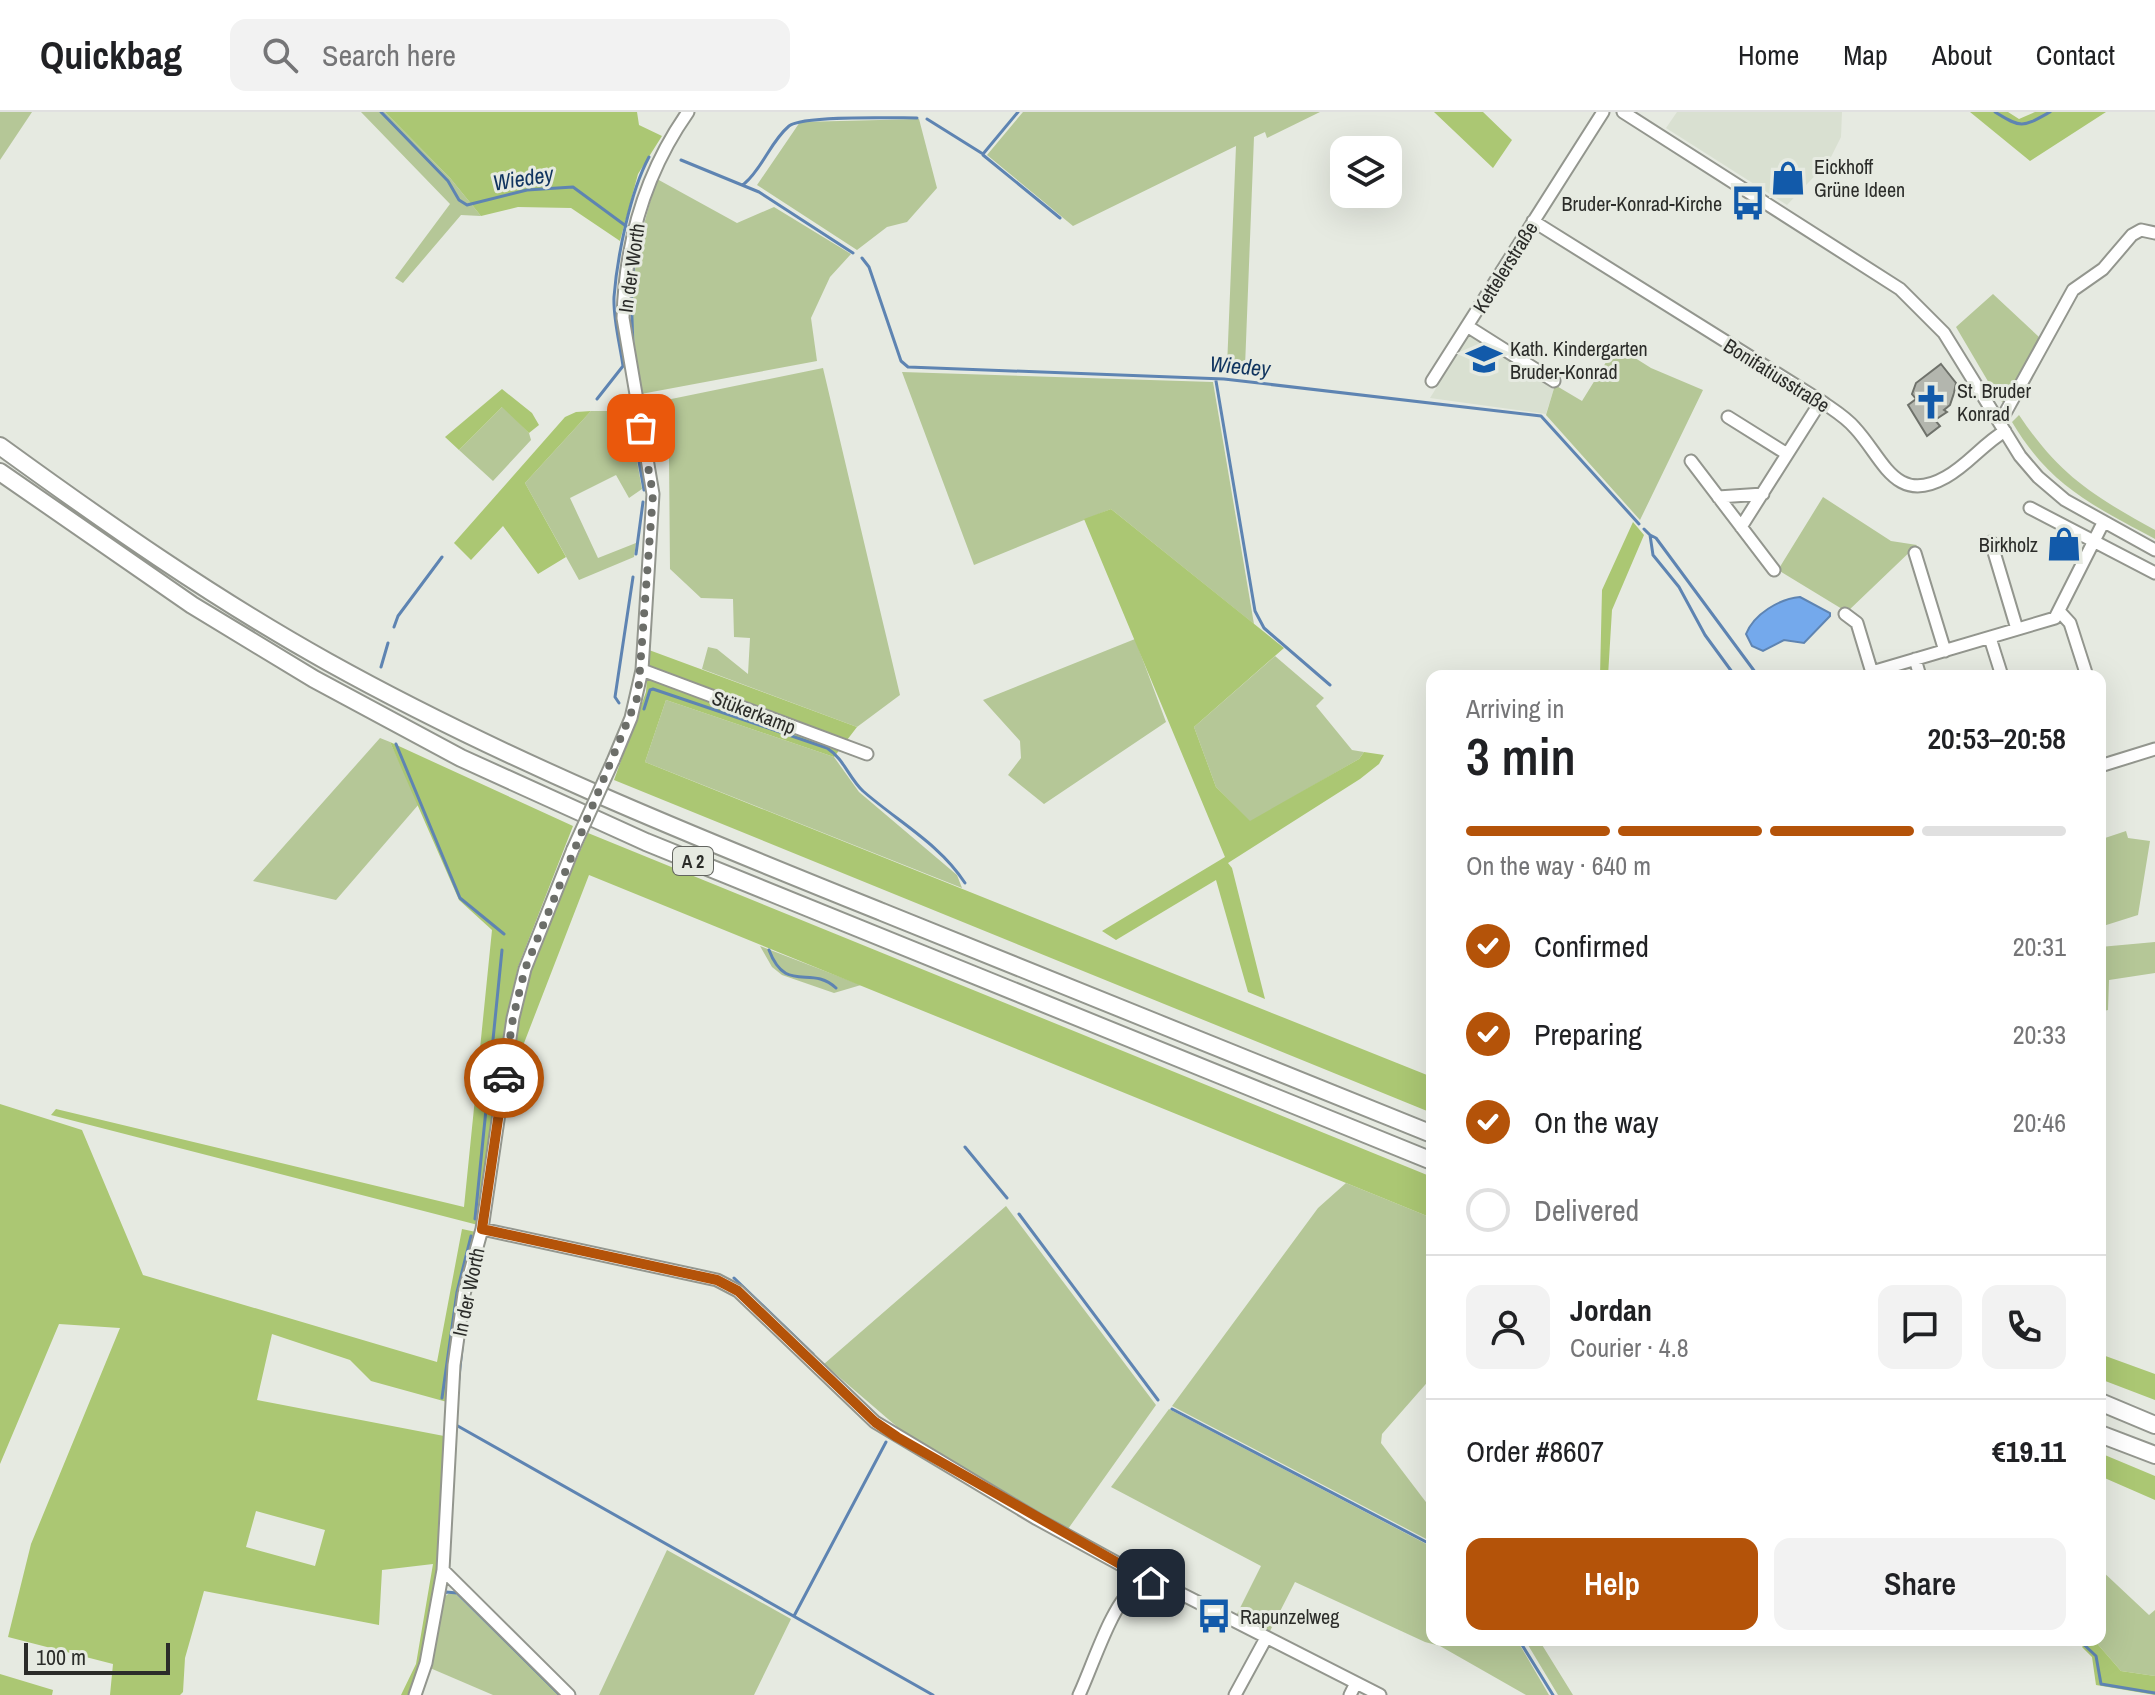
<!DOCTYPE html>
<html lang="en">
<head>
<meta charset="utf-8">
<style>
  :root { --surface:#fff; --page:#f2f2f2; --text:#202124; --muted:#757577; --line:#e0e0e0; --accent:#b45309 }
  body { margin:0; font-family:"Archivo Narrow",sans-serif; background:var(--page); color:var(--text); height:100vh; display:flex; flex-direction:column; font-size:30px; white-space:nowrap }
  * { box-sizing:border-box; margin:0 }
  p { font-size:26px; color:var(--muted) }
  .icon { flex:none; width:44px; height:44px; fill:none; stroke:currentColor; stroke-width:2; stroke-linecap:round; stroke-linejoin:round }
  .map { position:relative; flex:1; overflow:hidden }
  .sheet { position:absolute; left:1426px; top:558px; width:680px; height:976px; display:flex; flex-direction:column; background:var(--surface); border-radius:16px; box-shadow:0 8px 32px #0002 }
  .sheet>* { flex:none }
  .fabs { position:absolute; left:1330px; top:24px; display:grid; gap:16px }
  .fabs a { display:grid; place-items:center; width:72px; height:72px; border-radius:16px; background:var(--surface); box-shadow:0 8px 32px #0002; font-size:40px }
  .scale { position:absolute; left:24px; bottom:20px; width:146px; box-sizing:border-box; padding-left:8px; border:4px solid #2b2c29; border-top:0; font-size:22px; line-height:28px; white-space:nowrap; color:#2b2c29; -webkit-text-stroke:6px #e6eae1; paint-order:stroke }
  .pin { position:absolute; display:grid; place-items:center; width:68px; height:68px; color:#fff; margin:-34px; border-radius:16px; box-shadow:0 4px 12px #0006 }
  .courier { position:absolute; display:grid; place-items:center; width:80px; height:80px; margin:-40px; border:6px solid #b45309; border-radius:50%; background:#fff; color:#222; box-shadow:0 2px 10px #0007 }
  .summary em { font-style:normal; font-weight:600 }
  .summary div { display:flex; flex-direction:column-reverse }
  .summary { display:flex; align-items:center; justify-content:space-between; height:136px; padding:0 40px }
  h1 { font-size:52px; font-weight:600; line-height:60px }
  .bar { display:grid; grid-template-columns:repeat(4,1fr); gap:12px 8px; align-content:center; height:96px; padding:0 40px }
  .bar i { height:10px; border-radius:6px; background:var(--line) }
  .bar .current { background:var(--accent) }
  .bar p { grid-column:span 4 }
  .line { display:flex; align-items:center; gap:20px; padding:0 40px; border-top:2px solid var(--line) }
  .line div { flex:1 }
  .round { display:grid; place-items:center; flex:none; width:84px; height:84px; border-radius:16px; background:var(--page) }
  ol { padding:0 40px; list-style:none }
  li { display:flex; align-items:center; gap:24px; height:88px }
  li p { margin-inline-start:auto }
  li .icon { padding:8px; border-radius:50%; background:var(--accent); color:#fff; stroke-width:4 }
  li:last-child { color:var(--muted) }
  li i { width:44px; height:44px; border:4px solid var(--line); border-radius:50% }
  .primary-button { display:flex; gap:16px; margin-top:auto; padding:16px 40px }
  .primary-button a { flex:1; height:92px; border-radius:16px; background:var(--accent); color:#fff; font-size:32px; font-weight:600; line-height:92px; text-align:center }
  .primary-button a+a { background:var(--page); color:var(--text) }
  header { display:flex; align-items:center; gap:48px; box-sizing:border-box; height:112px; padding:0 40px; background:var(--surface); border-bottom:2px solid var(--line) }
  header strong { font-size:38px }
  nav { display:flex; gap:44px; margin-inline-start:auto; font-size:28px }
  .search { width:560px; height:72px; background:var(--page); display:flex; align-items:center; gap:20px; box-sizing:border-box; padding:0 28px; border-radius:16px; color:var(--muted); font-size:30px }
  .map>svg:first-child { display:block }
</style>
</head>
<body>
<header>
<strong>Quickbag</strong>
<div class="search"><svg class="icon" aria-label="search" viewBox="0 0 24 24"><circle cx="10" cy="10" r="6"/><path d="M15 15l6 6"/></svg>Search here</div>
<nav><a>Home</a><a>Map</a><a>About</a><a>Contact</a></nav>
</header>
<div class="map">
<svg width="2155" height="1583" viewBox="0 0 2155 1583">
  <rect width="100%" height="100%" fill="#e6eae1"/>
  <path fill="#d9e0d1" d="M1677,0h165l-1,25 -12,24 -42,44 -121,-77z
    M1471,220l84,53 -9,29 -116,-16z"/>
  <path fill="#b5c797" d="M0,0h32l-32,48z
    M361,0h24l65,66 31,38 -20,-1 -58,68 -8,-5 55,-74z
    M1023,0h297l-53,26 -2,-6 -11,5 -9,230h-18l9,-221 -163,80 -86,-71z
    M919,7l18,69 -30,34 -20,5 -30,23 -100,-65 43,-63z
    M657,67l80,44 37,-16 77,47 -21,23 -19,41 6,43 -176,33c-4,-35 -11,-71 -8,-106 3,-38 13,-73 24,-109z
    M1993,182l46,43 -34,66 -6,-3 -43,-73z
    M1616,234l35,22 52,22 -63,130 -94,-105 9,-30 27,16z
    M823,256l77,327 -43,32 -155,-58 6,-22 9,2 31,25 2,-36 -16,-1 -1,-38 -32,-1 -31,-29 -1,-113c-21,-12 -23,-28 -27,-51z
    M902,260l311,10 41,242 -143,-115 -137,56z
    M503,294l26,27 2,7 -38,41 -34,-31z
    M591,299h37l14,78 -13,9 -13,-23 -46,23 28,60 38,-15 -2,14 -55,23 -54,-97z
    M2019,303c41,61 73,80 136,115v9c-63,-34 -105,-53 -143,-117z
    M1823,385l68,44 26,4 -70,67 -69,-42z
    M1135,527l31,83 -122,82 -36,-29 13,-17 -1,-17 -37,-41z
    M1275,544l49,42 -8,8 36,44 12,2 -5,7 -109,63 -34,-35 -22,-60z
    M666,588l168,57 25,35 98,83 5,13 -317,-126z
    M380,626l10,4 29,62 -83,96 -83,-19z
    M2126,719l2,7 22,3 -12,74 -38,12v-63l5,-26z
    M2155,830v31l-46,7 -1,30 -8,2v-65z
    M760,834l101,39 -27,8 -52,-18 -10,-8z
    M1346,1071l86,35v159l-50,57 -1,9 51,67v32l-260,-136 146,-198z
    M1006,1094l150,199 -88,124 -166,-98 -78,-67z
    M1169,1297l263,138v93h85l32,55h-23l-86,-49 -15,-4 -130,-60 -25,49 -33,-17 24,-48 -150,-79z
    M667,1438l124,69 -37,76h-155z
    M2100,1457l49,46 6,-5v66l-34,-5 -27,-31h6z
    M451,1480l5,2 103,101h-66l-63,-27 14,-71z
    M1525,1528h14l34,55h-15z"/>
  <path fill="#abc773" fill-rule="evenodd" d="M385,0h252l2,13 23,11 -24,38 -18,67 -49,-33 -53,-1 -37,9 -31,-38z
    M1434,0h49l29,28 -19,28z
    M1970,0h38l11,7 16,-7h71l-76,49z
    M502,277l30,24 7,12 -10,8 -27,-26 -43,43 -14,-13z
    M591,299l-66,72 41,74 -28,17 -35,-48 -32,34 -17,-17 111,-126 11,-5z
    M1111,397l173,139 -90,79 22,60 34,34 109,-62 5,-7 20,3 -5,9 -19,15 -132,84 4,5 33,131 -17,-7 -32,-112 -100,60 -14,-9 123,-74 -141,-338z
    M1633,410l11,13 -32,75 -4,66h-8l2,-86z
    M649,538l208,77 -23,30 -168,-57 -21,62 787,315v36l-818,-333 32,-88z
    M390,630l183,84 -55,141 -10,51 -30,207 -427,-110 5,-6 408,98 28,-277 -33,-30z
    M588,721l844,344v41l-843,-343 -75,194h-5l19,-98z
    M0,992l82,26 61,145 294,87 25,-133 14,3 -29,170 -76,-21 -21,-21 -78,-26 -15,66 187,36c-4,86 -2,177 -32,259h-11l15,-31 17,-100 -51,6 -3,55 -175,-34 -19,67 -2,34 -3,3h-70l3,-31 -105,-27 23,-93 89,-216 -61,-4 -59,140zM256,1399l69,19 -10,36 -69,-19z
    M2100,1242l55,20v26l-55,-21z
    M2100,1341l55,23v24l-55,-24z
    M2088,1528h6l27,31 34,5v19l-59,-10 -4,-28 -10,-10z
    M0,1562l53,16 -1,5h-52z"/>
  <path fill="#74a9ec" stroke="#5e84b2" stroke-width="2" d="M1800,485l30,16v3l-26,27 -20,-3 -21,11 -11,-5 -6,-12c8,-20 33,-35 54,-37z"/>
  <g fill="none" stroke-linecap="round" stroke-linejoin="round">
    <path stroke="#5e84b2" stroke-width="3" d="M381,0l67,69 11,19 8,5 60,-15 46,-3 53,39
      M1995,0c27,17 28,15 55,0
      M927,7l56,35 35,-42
      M983,43l77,63
      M681,48l78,32 94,61
      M744,72c19,-16 26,-42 45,-58 14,-11 105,-8 128,-8
      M862,146l7,9 32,94 7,6 316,12 317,37 98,108
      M633,235l-2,-57 4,-34
      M1216,269l39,230 9,17 66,57
      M597,287l26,-33c-3,-22 -10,-47 -9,-69 3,-39 16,-105 35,-140
      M630,299l14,79
      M1644,417l6,6 3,20 26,32 26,48 30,41
      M1650,423l6,3 102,138
      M636,442l7,-52
      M394,515l4,-11 44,-59
      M381,555l7,-24
      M619,591l-4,-6 18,-120
      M644,597l6,-19 3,-1 174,59c17,11 22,30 36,43 34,30 77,53 102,92
      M396,632l64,154 44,36
      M769,838c17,45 42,14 67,38
      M965,1035l42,51
      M1019,1102l139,186
      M475,1107l27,-269
      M734,1166l79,76
      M458,1274l5,-47
      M442,1286l15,-106 14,-56
      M1172,1297l260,136
      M456,1313l477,270
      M442,1486l4,-6 11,1 103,102
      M794,1504l92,-174
      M1519,1528l34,55
      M2079,1528l17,16 5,28 54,9"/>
  </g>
  <path fill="#b3b6ae" stroke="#6f726b" stroke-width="2" d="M1941,252l15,19 -2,10 -4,12 -6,5 3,2 -12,8 5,6 -13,10 -19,-31 8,-6 -4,-5 4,-11z"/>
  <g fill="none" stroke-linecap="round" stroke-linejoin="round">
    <g stroke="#93968e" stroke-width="15">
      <path id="minor" d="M1623,0l277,177 44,44 76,123 18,21 27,23 90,50
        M1533,109l288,180c11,8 25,16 34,27 28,30 40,78 91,49 22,-12 37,-33 59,-46
        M1467,214l87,55
        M1432,269l171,-269
        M1728,305l59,37
        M1997,306l7,-3 69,-125 30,-21 29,-34 9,-5 14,3
        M1691,349l83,109
        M1718,385l45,-3
        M2030,396l125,65
        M1741,415l80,-126
        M1991,430l26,87
        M1915,441l30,98
        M2059,499l11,12 17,53
        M1845,502l12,9 16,53
        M1990,526l12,38
        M1915,547l5,17
        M642,558l225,84
        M1872,560l183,-54 48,-95
        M613,649l18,-43 11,-48 11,-176 -30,-176c2,-75 22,-145 65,-206
        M2100,654l55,-17
        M482,1117l235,51 21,11 137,131 162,97 95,52 9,14
        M443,1458l126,125
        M415,1583l11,-32 17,-93 11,-205 10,-71 18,-65 31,-211 12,-49 48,-120
        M1079,1583c12,-25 32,-88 52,-104 9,-8 20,-8 31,-7l218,111
        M1235,1583l31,-57
        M1350,1583l6,-12"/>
    </g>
    <g stroke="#93968e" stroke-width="20">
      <path id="highway" d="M0,334c106,77 213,152 328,216 178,99 365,174 554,250 183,74 367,148 550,222
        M0,360l192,133 122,74 147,79 185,84 786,319
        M2100,1290l55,23
        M2100,1322l55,21"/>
    </g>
    <use href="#minor" stroke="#fff" stroke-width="11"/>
    <use href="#highway" stroke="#fff" stroke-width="16"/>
    <g stroke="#93968e" stroke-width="15" stroke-linecap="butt">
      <path id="minor-bridge" d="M573,737l40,-88"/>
    </g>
    <use href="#minor-bridge" stroke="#fff" stroke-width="11"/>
  </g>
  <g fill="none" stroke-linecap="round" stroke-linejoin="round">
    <path stroke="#6c6e69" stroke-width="8" stroke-dasharray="0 14.4" d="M504,966l9,-60 12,-49 113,-273 15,-202 -12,-66"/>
    <path stroke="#b45309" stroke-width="10" d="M504,966l-22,151 235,51 21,11 137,131 22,15 235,134 9,14 10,-2"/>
  </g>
  <defs>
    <g id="shop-bare" transform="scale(2.76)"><path d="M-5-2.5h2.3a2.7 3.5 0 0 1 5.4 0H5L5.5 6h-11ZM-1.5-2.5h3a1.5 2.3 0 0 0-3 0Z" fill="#125aaa" stroke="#e6eae1" stroke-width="2.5" paint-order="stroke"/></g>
    <g id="bus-bare" transform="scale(2.76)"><path d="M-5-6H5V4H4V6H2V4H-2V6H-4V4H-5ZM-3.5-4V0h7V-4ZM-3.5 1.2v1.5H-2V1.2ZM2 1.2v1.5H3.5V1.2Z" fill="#125aaa" stroke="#e6eae1" stroke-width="2.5" paint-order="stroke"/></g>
    <g id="school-bare" transform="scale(2.76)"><path d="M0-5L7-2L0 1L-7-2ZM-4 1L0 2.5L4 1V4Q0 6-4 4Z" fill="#125aaa" stroke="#e6eae1" stroke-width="2.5" paint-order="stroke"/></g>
    <g id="church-bare" transform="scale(2.76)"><path d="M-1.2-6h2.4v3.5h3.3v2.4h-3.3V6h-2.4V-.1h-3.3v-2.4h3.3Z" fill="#125aaa" stroke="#e6eae1" stroke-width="2.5" paint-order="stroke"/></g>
  </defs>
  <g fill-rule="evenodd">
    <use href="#shop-bare" x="1788" y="66"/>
    <use href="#bus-bare" x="1748" y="91"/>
    <use href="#school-bare" x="1484" y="247"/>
    <use href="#church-bare" x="1931" y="290"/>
    <use href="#shop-bare" x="2064" y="432"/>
    <use href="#bus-bare" x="1214" y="1504"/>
  </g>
  <g text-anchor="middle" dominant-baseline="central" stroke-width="6" stroke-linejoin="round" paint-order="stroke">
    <rect fill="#e6eae1" stroke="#636560" stroke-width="2" x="673" y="735" width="40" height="28" rx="6"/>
    <g font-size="18" font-weight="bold" fill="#2b2c29">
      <text x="693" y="749">A 2</text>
    </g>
    <g font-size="20" fill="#2b2c29" stroke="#e6eae1" text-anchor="start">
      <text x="1814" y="54">Eickhoff<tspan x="1814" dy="23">Grüne Ideen</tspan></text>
      <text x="1722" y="91" text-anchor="end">Bruder-Konrad-Kirche</text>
      <text x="1510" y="236">Kath. Kindergarten<tspan x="1510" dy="23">Bruder-Konrad</tspan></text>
      <text x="1957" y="278">St. Bruder<tspan x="1957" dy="23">Konrad</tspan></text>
      <text x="2038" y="432" text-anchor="end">Birkholz</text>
      <text x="1240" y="1504">Rapunzelweg</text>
    </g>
    <g font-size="20" fill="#2b2c29" stroke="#e6eae1">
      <text transform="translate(1505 155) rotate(-58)">Kettelerstraße</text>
      <text transform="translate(631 156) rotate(-82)">In der Worth</text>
      <text transform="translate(1777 263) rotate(32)">Bonifatiusstraße</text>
      <text transform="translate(754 600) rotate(21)">Stükerkamp</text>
      <text transform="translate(468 1180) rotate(-78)">In der Worth</text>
    </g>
    <g font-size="22" font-style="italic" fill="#10345f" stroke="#e6eae1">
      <text transform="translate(523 66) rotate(-9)">Wiedey</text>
      <text transform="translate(1240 254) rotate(5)">Wiedey</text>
    </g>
  </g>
</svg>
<div class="fabs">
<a><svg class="icon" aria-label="layers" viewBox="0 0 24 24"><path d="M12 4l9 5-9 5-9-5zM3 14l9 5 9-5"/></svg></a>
</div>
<div class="scale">100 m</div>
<div class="pin" style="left:641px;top:316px;background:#ea580c"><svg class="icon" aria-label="bag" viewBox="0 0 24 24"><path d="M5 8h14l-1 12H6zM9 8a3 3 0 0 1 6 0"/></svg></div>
<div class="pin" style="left:1151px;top:1471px;background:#1f2937"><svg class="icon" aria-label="home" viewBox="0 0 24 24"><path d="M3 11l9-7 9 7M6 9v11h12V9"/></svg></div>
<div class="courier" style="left:504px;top:966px"><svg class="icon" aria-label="car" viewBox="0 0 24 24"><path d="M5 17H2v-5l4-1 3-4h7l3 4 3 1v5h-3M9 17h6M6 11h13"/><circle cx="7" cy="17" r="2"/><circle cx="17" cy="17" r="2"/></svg></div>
<section class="sheet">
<div class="summary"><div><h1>3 min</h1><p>Arriving in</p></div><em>20:53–20:58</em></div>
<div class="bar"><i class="current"></i><i class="current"></i><i class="current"></i><i></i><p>On the way · 640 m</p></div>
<ol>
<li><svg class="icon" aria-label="check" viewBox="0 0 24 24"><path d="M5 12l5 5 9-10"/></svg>Confirmed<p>20:31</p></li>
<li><svg class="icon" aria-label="check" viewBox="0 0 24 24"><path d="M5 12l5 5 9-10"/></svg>Preparing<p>20:33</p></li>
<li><svg class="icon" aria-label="check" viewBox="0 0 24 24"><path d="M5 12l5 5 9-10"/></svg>On the way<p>20:46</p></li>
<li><i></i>Delivered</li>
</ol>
<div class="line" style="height:144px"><a class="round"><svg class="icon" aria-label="person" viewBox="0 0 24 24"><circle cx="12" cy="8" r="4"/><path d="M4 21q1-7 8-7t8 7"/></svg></a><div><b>Jordan</b><p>Courier · 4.8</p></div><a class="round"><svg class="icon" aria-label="chat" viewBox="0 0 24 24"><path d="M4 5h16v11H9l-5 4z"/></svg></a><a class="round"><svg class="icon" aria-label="phone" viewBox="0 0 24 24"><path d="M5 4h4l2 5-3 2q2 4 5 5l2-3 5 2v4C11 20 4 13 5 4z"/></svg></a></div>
<div class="line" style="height:104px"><div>Order #8607</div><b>€19.11</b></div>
<div class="primary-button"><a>Help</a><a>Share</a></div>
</section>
</div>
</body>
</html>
